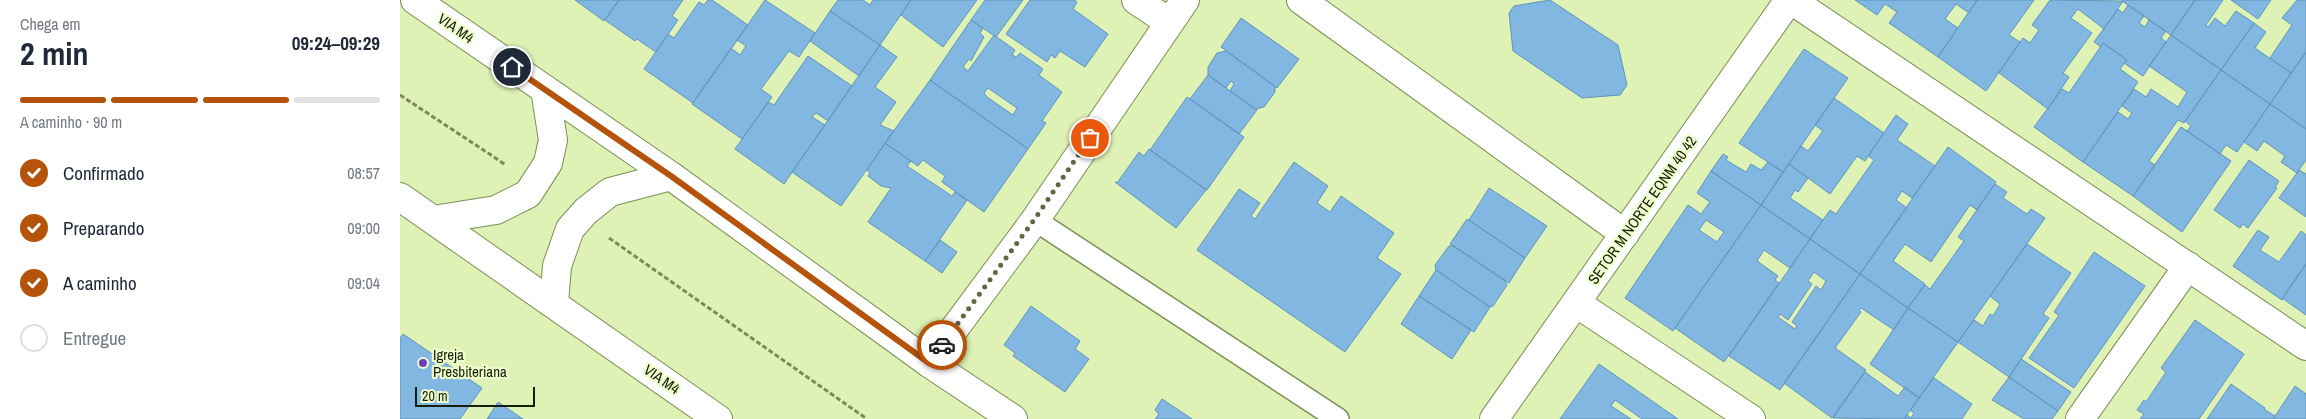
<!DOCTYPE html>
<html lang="pt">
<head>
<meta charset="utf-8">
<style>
  :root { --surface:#fff; --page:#f2f2f3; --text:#1f2937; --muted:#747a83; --line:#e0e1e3; --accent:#b45309 }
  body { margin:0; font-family:"Archivo Narrow",sans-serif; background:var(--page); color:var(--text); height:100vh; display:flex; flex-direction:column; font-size:19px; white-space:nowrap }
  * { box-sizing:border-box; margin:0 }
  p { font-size:16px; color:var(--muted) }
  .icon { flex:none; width:28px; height:28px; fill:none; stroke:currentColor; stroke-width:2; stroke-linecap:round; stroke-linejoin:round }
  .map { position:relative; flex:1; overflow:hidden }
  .sheet { display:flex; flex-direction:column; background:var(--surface); width:400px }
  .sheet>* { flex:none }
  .scale { position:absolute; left:15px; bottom:12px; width:120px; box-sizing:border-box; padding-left:5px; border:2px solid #181e07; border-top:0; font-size:14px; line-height:18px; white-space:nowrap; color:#181e07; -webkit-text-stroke:4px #eefecd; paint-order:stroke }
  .pin { position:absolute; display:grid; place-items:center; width:42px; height:42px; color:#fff; margin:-21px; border:2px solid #fff; border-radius:50%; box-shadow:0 1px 5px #0007 }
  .courier { position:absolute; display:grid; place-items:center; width:50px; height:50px; margin:-25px; border:4px solid #b45309; border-radius:50%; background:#fff; color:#222; box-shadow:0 1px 6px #0007 }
  .summary em { font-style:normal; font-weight:800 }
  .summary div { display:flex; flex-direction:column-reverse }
  .summary { display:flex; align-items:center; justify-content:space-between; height:85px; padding:0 20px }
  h1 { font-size:32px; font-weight:800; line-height:38px }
  .bar { display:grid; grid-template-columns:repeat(4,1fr); gap:8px 5px; align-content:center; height:60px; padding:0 20px }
  .bar i { height:6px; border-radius:4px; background:var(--line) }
  .bar .selected { background:var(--accent) }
  .bar p { grid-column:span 4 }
  ol { padding:0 20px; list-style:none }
  li { display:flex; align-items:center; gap:15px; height:55px }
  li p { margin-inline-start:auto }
  li .icon { padding:5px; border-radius:50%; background:var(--accent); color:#fff; stroke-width:4 }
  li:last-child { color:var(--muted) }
  li i { width:28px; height:28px; border:2px solid var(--line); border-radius:50% }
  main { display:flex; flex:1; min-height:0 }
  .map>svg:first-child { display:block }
</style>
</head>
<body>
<main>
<section class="sheet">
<div class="summary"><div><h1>2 min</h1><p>Chega em</p></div><em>09:24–09:29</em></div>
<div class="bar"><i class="selected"></i><i class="selected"></i><i class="selected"></i><i></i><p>A caminho · 90 m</p></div>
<ol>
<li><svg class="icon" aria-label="check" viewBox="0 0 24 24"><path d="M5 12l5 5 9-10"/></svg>Confirmado<p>08:57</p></li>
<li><svg class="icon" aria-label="check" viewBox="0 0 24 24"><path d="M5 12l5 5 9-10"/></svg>Preparando<p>09:00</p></li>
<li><svg class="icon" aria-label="check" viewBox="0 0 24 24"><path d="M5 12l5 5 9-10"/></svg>A caminho<p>09:04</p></li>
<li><i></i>Entregue</li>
</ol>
</section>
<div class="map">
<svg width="1906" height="419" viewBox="0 0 1906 419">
  <rect width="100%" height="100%" fill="#dff2b5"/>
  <path fill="#81b7e0" stroke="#6094bc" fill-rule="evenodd" d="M175,0h44l-15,21z
    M219,0h64l-11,16 6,4 -22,32 -19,-13 -2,2 -30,-21z
    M308,0h4l36,25 -55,78 -49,-34 24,-35 6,4 25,-36 5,3z
    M365,0l50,33 -16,24 -10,-6 -28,38 11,8 -30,42 -50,-35 39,-56 9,7 6,-9 -9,-6z
    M438,0h25l7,5 3,-5h38l-31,45 -50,-34z
    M511,0h66l-34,47 -42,-32z
    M585,0h38l-27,37 -25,-17z
    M630,0h44l3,2 -4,7 35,25 -23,33 -25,-16 -5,7 -4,-3 -4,7 -41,-28z
    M1150,0l68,45 9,40 -7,10 -38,3 -69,-47 -4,-38 5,-7z
    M1455,0h122l-8,13 -13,-9 -11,15 13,9 -20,29 -49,-34 8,-11 -12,-8 -8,11z
    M1577,0h57l-25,35 11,7 -34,49 -48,-34z
    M1650,0l73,1 -19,28 -26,-20 -7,9 21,15 -29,40 6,4 -21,32 -49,-36 24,-35 7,5 9,-13 -7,-5z
    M1723,0h72l-24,35 -49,-34z
    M1795,0h28l-17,25 2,2 7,-9 10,8 11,-15 18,12 -33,47 -50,-35z
    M1831,0h40l-13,19z
    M1897,0h9v52l-15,21 -21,-15 22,-33 -10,-7z
    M1728,5l16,11 -5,7 6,4 4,-7 17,11 -5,7 5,4 -23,34 -19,-13 3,-3 -24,-17 -2,4 -7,-5 24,-33 5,4z
    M430,11l50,34 -21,31 -49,-35z
    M841,18l58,41 -22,29 -56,-41z
    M571,20l12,8 -3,5 4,4 -13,24 -2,-2 -6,8 5,4 26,-36 21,15 -3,5 4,2 4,-4 23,16 -4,6 23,17 -20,29 4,2 -18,26 -98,-69zM588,88l29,20 -4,7 -26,-18 -3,-4z
    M1854,23l12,9 -11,16 36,25 -21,31 -49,-34z
    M1771,35l50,35 -37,53 -6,-3 -29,41 6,4 -22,31 -50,-34 35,-50 10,7 4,-6 -10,-7 12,-17 12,8 5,-8 27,18 9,-15 -38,-26z
    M1703,43l24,17 -7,9 18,13 -55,80 -49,-35 28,-38 7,4z
    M480,45l17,12 -22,30 21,15 -16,23 14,6 -53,75 -49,-34z
    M1404,49l44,29 -65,94 -44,-29z
    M826,51l49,35v6l-11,15 -9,2 -25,-18 4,-7 -3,-3 -5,7 -18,-13v-8l9,-14z
    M1906,52v77l-36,-25z
    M408,56l44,30 -24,35 -12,-8 -4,4 13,8 -41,59 -49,-35 33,-47 6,3z
    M1821,70l49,34 -33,48 -11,-7 -6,9 -33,-23 4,-5 -6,-5z
    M808,75l49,35 -18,24 -49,-35z
    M530,80l98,69 -44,63 -42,-30 3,-6 -22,-16 -5,6 -33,-23z
    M787,97l57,40 -37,53 -57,-40z
    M1434,98l50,35 -19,28 -8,-5 -27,38 -41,-30 12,-18 7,5 15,-20 -8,-6z
    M1870,104l36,25v31l-9,13 -16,-11 4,-6 -21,-15 -7,10 -13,-9z
    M1496,115l12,9 -11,16 38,26 -23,32 -10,-7 -6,9 11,8 -47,66 -50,-35 20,-29 6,4 38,-54 -6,-4z
    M1781,127l50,34 -49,71 -49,-36z
    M485,143l26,18 -4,5 45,30 3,-4 12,8 -42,61 -57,-39 23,-34 -10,-2 -13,-10 2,-3 -3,-3z
    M1548,147l48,35 -19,28 -7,-5 -39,57 -26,-18 -12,17 32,23 -17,24 -48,-34z
    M749,149l57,41 -30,38 -61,-46 2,1 22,-31 5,4z
    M1323,154l5,3 -2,3 20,12 5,-8 10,6 7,-8 15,10 -22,33 -50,-34z
    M1849,160l30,21 -4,6 2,1 -29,40 -5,-4 -3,4 -26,-18z
    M894,162l34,24 -11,17 13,9 11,-16 53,37 -17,25 24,16 -56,78 -148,-102 42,-61 21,14 -9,13 4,3z
    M1389,164l19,14 -10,14 -3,-2 -5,8 33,22 -13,19 -49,-34z
    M1899,170l7,4v43l-27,-19z
    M1311,171l50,34 -88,126 -48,-33 63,-93 13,9 9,-12 -13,-9zM1306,220l18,12 -7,10 -18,-12z
    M1595,184l12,8 -4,6 24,16 4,-5 14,9 -87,124 -50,-34 17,-23 5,4 34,-48 -6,-4z
    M1089,188l58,38 -22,32 -56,-38z
    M1361,205l49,34 -20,29 -26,-18 -7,11 21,15 -3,4 4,3 -55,79 -49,-34z
    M1067,219l58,39 -16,25 -59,-39z
    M1858,230l11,7 -9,13 19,12 22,-31 5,4v29l-24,36 -49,-34z
    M1410,239l50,35 -80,116 -51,-34zM1414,272l12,9 -5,9 -5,-4 -24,36 5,4 -2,3 -17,-12 2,-3 8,6 24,-36 -4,-3z
    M540,240l17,12 -15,21 -17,-12z
    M1627,244l44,29 -28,41 6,4 -40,59 -51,-35 16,-22 9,6 7,-12 3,2 7,-12 -10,-8z
    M1049,246h5l51,35 2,4 -14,21 -3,1 -54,-37 -1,-5z
    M1694,252l51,34 -71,102 -45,-30 30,-43 -5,-3z
    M1906,264v51l-24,-17z
    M1036,270l54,37 -16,25 -55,-36z
    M1460,274l48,34 -14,22 -33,-22 -2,2 2,2 -26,36 31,22 -34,48 -48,-35z
    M1019,296l52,34 -19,29 -51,-35z
    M631,306l49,35 -5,8 14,10 -24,33 -52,-36 2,-3 -11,-8z
    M1508,308l50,34 -39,56 -49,-34z
    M1795,320l49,34 -45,65h-59l4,-5 -7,-4 7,-10 2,2 20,-30 -5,-4z
    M3,334l79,54 -22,31h-60v-81z
    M1621,359l50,33 -13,19 -49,-34z
    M1199,364l79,55h-36l-27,-19 -4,6 20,13h-71z
    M1465,372l33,24 7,-9 14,11 -15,21 -71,-1z
    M1609,377l49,34 -6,8h-28l-32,-19z
    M1534,378l38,26 -10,15h-58l3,-4 4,3 3,-5 -4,-3z
    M1831,384l34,24 -1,1 11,7 -2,3h-66z
    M1895,386l11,8v25h-33z
    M762,399l30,20h-37l4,-5 -4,-4z
    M98,402l25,17h-36z"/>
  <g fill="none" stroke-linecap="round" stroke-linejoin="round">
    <g stroke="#7d8e55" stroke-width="24">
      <path id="service" d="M635,220l303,199"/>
    </g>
    <g stroke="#7d8e55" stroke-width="30">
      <path id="pedestrian" d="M1680,419l108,-153"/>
    </g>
    <g stroke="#7d8e55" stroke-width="30">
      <path id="minor" d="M736,0l33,22
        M901,0l324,234
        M1391,0l515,346
        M1176,303l175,116
        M529,363l106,-143 150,-220
        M1094,419l295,-419"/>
    </g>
    <g stroke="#7d8e55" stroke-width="30">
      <path id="secondary" d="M15,0l256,176 258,187 84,56
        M0,197l318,222
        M33,220l63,-10 32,-16 20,-31 5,-23 -8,-51
        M154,303l3,-37 13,-37 16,-18 24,-19 61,-16"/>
    </g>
    <path stroke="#7c895e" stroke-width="3" stroke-dasharray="5 2.5" stroke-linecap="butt" d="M0,95l106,70
      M209,238l258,181"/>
    <use href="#service" stroke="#fff" stroke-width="21"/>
    <use href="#pedestrian" stroke="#fff" stroke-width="28"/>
    <use href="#minor" stroke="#fff" stroke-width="28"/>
    <use href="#secondary" stroke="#fff" stroke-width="28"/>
  </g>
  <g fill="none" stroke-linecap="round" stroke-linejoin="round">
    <path stroke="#5e6844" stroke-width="5" stroke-dasharray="0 9" d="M542,345l92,-125 56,-82"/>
    <path stroke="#b45309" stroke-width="6" d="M112,67l159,109 258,187 13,-18"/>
  </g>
  <circle fill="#753cb3" stroke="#eefecd" stroke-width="2" cx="23" cy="363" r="5"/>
  <g text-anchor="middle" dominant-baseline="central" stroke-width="4.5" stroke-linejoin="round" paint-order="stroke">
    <g font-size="15" fill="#181e07" stroke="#eefecd">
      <text transform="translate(56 28) rotate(35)">VIA M4</text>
      <text transform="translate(1242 210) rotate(-55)">SETOR M NORTE EQNM 40 42</text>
      <text transform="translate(262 379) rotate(35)">VIA M4</text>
    </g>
    <g font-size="15" fill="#181e07" stroke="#eefecd" text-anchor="start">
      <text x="33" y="354">Igreja<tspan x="33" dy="17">Presbiteriana</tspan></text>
    </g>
  </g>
</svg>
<div class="scale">20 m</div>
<div class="pin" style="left:690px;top:138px;background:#ea580c"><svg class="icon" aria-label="bag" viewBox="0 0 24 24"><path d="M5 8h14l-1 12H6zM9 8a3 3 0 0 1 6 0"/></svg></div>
<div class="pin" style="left:112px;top:67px;background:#1f2937"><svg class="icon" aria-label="home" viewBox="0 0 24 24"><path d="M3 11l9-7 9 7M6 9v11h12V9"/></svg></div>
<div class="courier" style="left:542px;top:345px"><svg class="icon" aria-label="car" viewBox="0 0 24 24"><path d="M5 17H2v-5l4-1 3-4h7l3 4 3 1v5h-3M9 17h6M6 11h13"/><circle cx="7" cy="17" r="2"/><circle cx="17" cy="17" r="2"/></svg></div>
</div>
</main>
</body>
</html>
